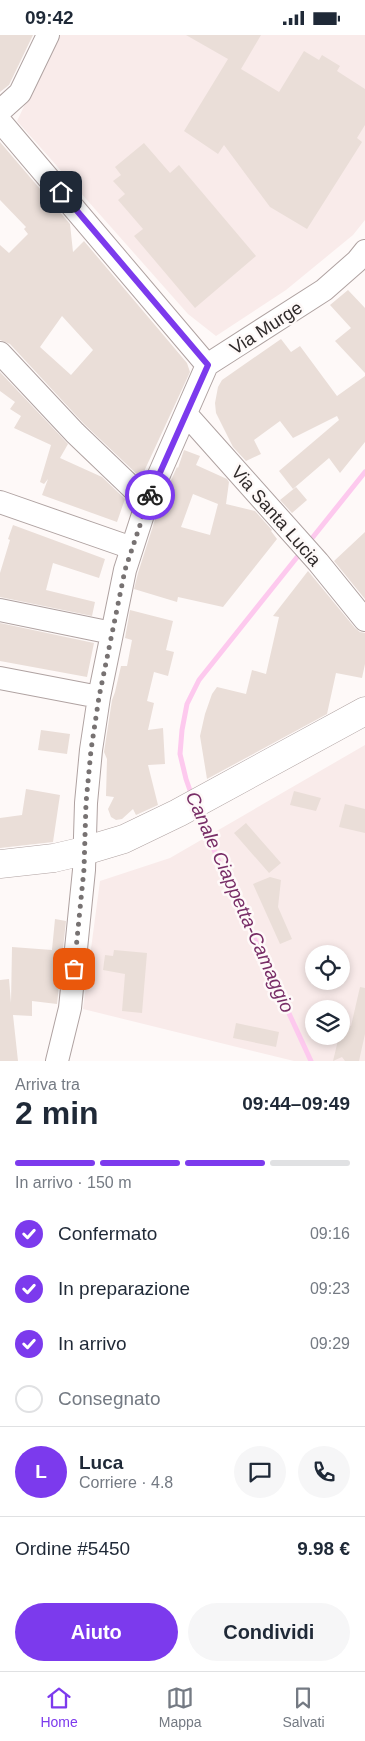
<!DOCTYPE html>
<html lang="it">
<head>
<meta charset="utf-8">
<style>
  :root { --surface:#fff; --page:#f6f6f7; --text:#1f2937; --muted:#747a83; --line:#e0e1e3; --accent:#7c3aed }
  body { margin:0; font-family:Arial,sans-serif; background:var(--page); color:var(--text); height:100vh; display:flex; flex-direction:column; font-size:19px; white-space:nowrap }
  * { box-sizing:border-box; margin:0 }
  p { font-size:16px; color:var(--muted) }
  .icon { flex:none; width:28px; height:28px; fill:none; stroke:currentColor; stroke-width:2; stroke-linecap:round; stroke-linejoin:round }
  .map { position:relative; height:1026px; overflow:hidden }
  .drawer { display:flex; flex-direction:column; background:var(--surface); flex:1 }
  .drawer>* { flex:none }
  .fabs { position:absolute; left:305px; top:910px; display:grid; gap:10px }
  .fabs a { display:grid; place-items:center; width:45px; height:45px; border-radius:50%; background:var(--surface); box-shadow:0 2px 8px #0003; font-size:25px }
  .pin { position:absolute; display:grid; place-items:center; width:42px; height:42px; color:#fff; margin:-21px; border-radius:10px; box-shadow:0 2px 8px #0006 }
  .courier { position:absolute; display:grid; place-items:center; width:50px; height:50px; margin:-25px; border:4px solid #7c3aed; border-radius:50%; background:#fff; color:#222; box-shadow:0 1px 6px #0007 }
  .head em { font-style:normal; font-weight:700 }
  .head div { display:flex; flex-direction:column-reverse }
  .head { display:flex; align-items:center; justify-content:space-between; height:85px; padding:0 15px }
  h1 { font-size:32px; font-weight:700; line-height:38px }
  .bar { display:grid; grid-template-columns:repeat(4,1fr); gap:8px 5px; align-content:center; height:60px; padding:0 15px }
  .bar i { height:6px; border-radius:4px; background:var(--line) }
  .bar .active { background:var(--accent) }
  .bar p { grid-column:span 4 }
  .line { display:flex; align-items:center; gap:12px; padding:0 15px; border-top:1px solid var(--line) }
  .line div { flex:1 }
  .round { display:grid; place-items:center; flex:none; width:52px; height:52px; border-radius:26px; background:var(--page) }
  ol { padding:0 15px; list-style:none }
  li { display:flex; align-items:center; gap:15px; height:55px }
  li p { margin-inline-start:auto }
  li .icon { padding:5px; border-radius:50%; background:var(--accent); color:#fff; stroke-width:4 }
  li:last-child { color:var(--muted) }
  li i { width:28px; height:28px; border:2px solid var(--line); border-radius:50% }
  .button { display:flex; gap:10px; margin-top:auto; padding:10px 15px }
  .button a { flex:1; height:58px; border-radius:30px; background:var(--accent); color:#fff; font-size:20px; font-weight:700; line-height:58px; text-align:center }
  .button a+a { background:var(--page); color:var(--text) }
  .status { display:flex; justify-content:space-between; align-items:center; height:35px; padding:0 25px; background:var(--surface); direction:ltr }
  .status svg { height:14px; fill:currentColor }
  .menu { display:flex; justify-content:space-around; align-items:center; height:70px; border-top:1px solid var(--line); background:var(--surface); font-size:14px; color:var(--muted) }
  .menu a { display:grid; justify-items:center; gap:2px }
  .menu .active { color:var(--accent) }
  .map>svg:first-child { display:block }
</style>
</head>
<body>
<div class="status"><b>09:42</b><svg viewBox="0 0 49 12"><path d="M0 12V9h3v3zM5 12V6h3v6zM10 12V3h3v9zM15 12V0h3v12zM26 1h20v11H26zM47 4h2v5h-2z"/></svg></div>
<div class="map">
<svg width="365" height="1026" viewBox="0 0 365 1026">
  <rect width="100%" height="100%" fill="#fef9f8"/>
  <path fill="#f9ebea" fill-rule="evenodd" d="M58,0h307v185l-12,15 -67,55 -70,46 -28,-22 -171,-193z
    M365,710v316h-71l-211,-52 17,-128 70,-23zM314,919h27v27h-27zM314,974h27v27h-27z"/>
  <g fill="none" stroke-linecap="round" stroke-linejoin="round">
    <path stroke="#fdc9ee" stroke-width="5" d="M309,507l56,-70
      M192,761l-6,-17 -6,-25 2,-24 5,-26 12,-24 103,-129
      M198,776l21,51 92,199"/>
  </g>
  <path fill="#eaded8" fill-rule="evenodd" d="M0,0h33l-24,50 -9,7z
    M186,0h75l-20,34 38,23 25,-41 15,9 3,-5 18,11 -3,5 28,18v36l-8,13 5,4 -55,87 -37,-22 -46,-62 -6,9 -34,-23 44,-72z
    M0,107l70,82 3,28 11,-11 103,122 3,9 -49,106 -57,-54 -74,-80 -10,-4v-95l9,8 19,-19 -4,-5 2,-2 -26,-27zM62,281l31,34 -22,25 -31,-28z
    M144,108l26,30 9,-8 77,91 -61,52 -61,-72 9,-7 -25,-29 7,-6 -12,-13 8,-6 -6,-8z
    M348,255l17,18v65l-30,-32 16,-13 -21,-23z
    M281,304l10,13 9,-6 37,50 28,-20v66l-25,31 -11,-15 -36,31 -14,-18 60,-51 -2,-4 -44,22 -13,-17 -26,19 7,14 -15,7 -13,-14 -17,-34 -1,-10 3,-16 4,-7z
    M0,337l68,72 -8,14 42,19 23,22 -8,23 -75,-27 6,-16 -4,5 -4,-2 11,-37 -37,-17 7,-12 -11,-7 5,-7 -15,-11z
    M184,415l16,6 -4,9 31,14 2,3 -3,22 29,7 17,19 -1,1 6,8 -54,68 -45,-10 -1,5 -43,-13 4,-16 21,-66 18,-40 1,1zM193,459l25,10 -8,31 -29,-8z
    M296,452l11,13 -15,13 -12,-13z
    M13,490l92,34 -6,19 -46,-15 -7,27 49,12 -3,14 -92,-19v-24l10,-33 -2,-1z
    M365,497v67l-31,-38z
    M308,536l47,57 5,4 5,1v31l-3,14 -26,-5 -9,41 -120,65 -7,-43 5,-22 7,-20 5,-7 29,7 6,-24 14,4 13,-57 -6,-1z
    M130,575l43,11 -7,29 8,2 -6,24 -14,-4 -7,29 7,2 -6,27 15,-2 2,36 -17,1 10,40 -22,10 -3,-6 -11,10 -6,1 -5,-3 -3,-8 6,-12 -8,-1 1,-37 -3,-7 8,-52 3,-8 6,-26h6l5,-26 -7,-2z
    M0,588l94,20 -7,34 -87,-16z
    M41,695l29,4 -3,20 -29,-4z
    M26,754l34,6 -7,47 -53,6v-30l22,-3z
    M294,756l27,7 -5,13 -26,-6z
    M345,769l20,5v24l-26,-6z
    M246,788l35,40 -12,10 -35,-40z
    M270,842l11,3 -3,27 14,32 -12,5 -27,-60z
    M55,884l11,2 -9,83 -25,-3v15l-19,-1 5,46h-18v-81l9,-1 2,24 1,-56 40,3z
    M114,915l33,3 -5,60 -20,-2 3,-37 -22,-4 2,-15 8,1z
    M360,952l5,1v46l-6,27h-14l-3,-4 -9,4 6,-25h2l1,-13 9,3z
    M236,988l43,9 -3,15 -43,-9z"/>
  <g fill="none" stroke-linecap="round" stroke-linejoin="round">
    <g stroke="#afa2a1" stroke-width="24">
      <path id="minor" d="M0,76l20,-18 28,-58
        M0,86l207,244
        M0,318l75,80 72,69
        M186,379l132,148 47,58
        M0,467l132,46
        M0,575l112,23
        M0,643l99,19
        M57,1026l13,-53 14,-138 2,-67 5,-53 8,-53 26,-127 22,-68 60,-137 117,-75 33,-29 8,-10"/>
    </g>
    <g stroke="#afa2a1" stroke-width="29">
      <path id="major" d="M0,829l54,-6 30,-7 40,-12 54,-26 187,-102"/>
    </g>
    <use href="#minor" stroke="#fff" stroke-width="22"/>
    <use href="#major" stroke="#fff" stroke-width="28"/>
  </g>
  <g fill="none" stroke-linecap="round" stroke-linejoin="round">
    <path stroke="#777272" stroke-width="5" stroke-dasharray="0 9" d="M74,934l10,-100 2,-66 5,-53 8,-53 26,-127 25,-75"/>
    <path stroke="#7c3aed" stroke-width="6" d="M61,157l147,173 -58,130"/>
  </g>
  <g text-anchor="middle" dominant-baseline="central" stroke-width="5" stroke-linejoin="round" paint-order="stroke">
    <g font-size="18" fill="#2f2a2a" stroke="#fef9f8">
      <text transform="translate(266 293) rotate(-33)">Via Murge</text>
      <text transform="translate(276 481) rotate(49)">Via Santa Lucia</text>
    </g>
    <g font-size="19" font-style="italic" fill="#782e67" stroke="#fef9f8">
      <text transform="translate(240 867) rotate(66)">Canale Ciappetta-Camaggio</text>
    </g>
  </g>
</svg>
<div class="fabs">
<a><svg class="icon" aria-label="locate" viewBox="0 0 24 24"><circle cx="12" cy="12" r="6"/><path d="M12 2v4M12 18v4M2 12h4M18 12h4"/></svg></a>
<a><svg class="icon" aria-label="layers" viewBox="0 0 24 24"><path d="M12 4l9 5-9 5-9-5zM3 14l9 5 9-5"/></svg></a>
</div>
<div class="pin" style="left:74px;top:934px;background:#ea580c"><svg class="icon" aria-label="bag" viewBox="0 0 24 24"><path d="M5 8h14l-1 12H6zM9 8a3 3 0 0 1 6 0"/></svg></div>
<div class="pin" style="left:61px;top:157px;background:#1f2937"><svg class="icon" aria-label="home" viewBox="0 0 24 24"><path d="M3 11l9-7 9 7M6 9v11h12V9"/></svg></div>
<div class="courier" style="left:150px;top:460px"><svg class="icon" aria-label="bike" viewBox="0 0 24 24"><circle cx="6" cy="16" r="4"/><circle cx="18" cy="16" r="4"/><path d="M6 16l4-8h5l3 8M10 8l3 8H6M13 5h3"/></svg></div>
</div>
<section class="drawer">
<div class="head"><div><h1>2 min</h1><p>Arriva tra</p></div><em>09:44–09:49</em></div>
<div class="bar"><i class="active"></i><i class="active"></i><i class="active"></i><i></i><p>In arrivo · 150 m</p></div>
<ol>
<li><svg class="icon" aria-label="check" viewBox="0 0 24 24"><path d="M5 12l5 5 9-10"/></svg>Confermato<p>09:16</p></li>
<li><svg class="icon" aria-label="check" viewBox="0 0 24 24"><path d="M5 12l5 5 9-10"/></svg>In preparazione<p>09:23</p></li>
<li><svg class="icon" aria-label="check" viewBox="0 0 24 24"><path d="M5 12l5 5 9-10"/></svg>In arrivo<p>09:29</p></li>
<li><i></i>Consegnato</li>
</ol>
<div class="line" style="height:90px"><b class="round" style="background:var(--accent);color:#fff">L</b><div><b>Luca</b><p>Corriere · 4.8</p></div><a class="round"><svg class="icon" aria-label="chat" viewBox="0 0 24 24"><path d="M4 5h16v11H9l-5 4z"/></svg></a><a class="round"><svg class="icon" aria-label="phone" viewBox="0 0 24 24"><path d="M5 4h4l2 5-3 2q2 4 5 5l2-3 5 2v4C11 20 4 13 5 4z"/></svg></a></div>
<div class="line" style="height:65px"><div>Ordine #5450</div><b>9.98 €</b></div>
<div class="button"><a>Aiuto</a><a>Condividi</a></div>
</section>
<nav class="menu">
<a class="active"><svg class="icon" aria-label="home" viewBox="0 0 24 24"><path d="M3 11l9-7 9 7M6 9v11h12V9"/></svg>Home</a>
<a><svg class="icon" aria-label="map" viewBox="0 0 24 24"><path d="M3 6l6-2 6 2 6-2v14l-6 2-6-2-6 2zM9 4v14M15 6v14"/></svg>Mappa</a>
<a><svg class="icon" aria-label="saved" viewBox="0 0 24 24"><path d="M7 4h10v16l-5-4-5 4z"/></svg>Salvati</a>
</nav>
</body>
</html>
